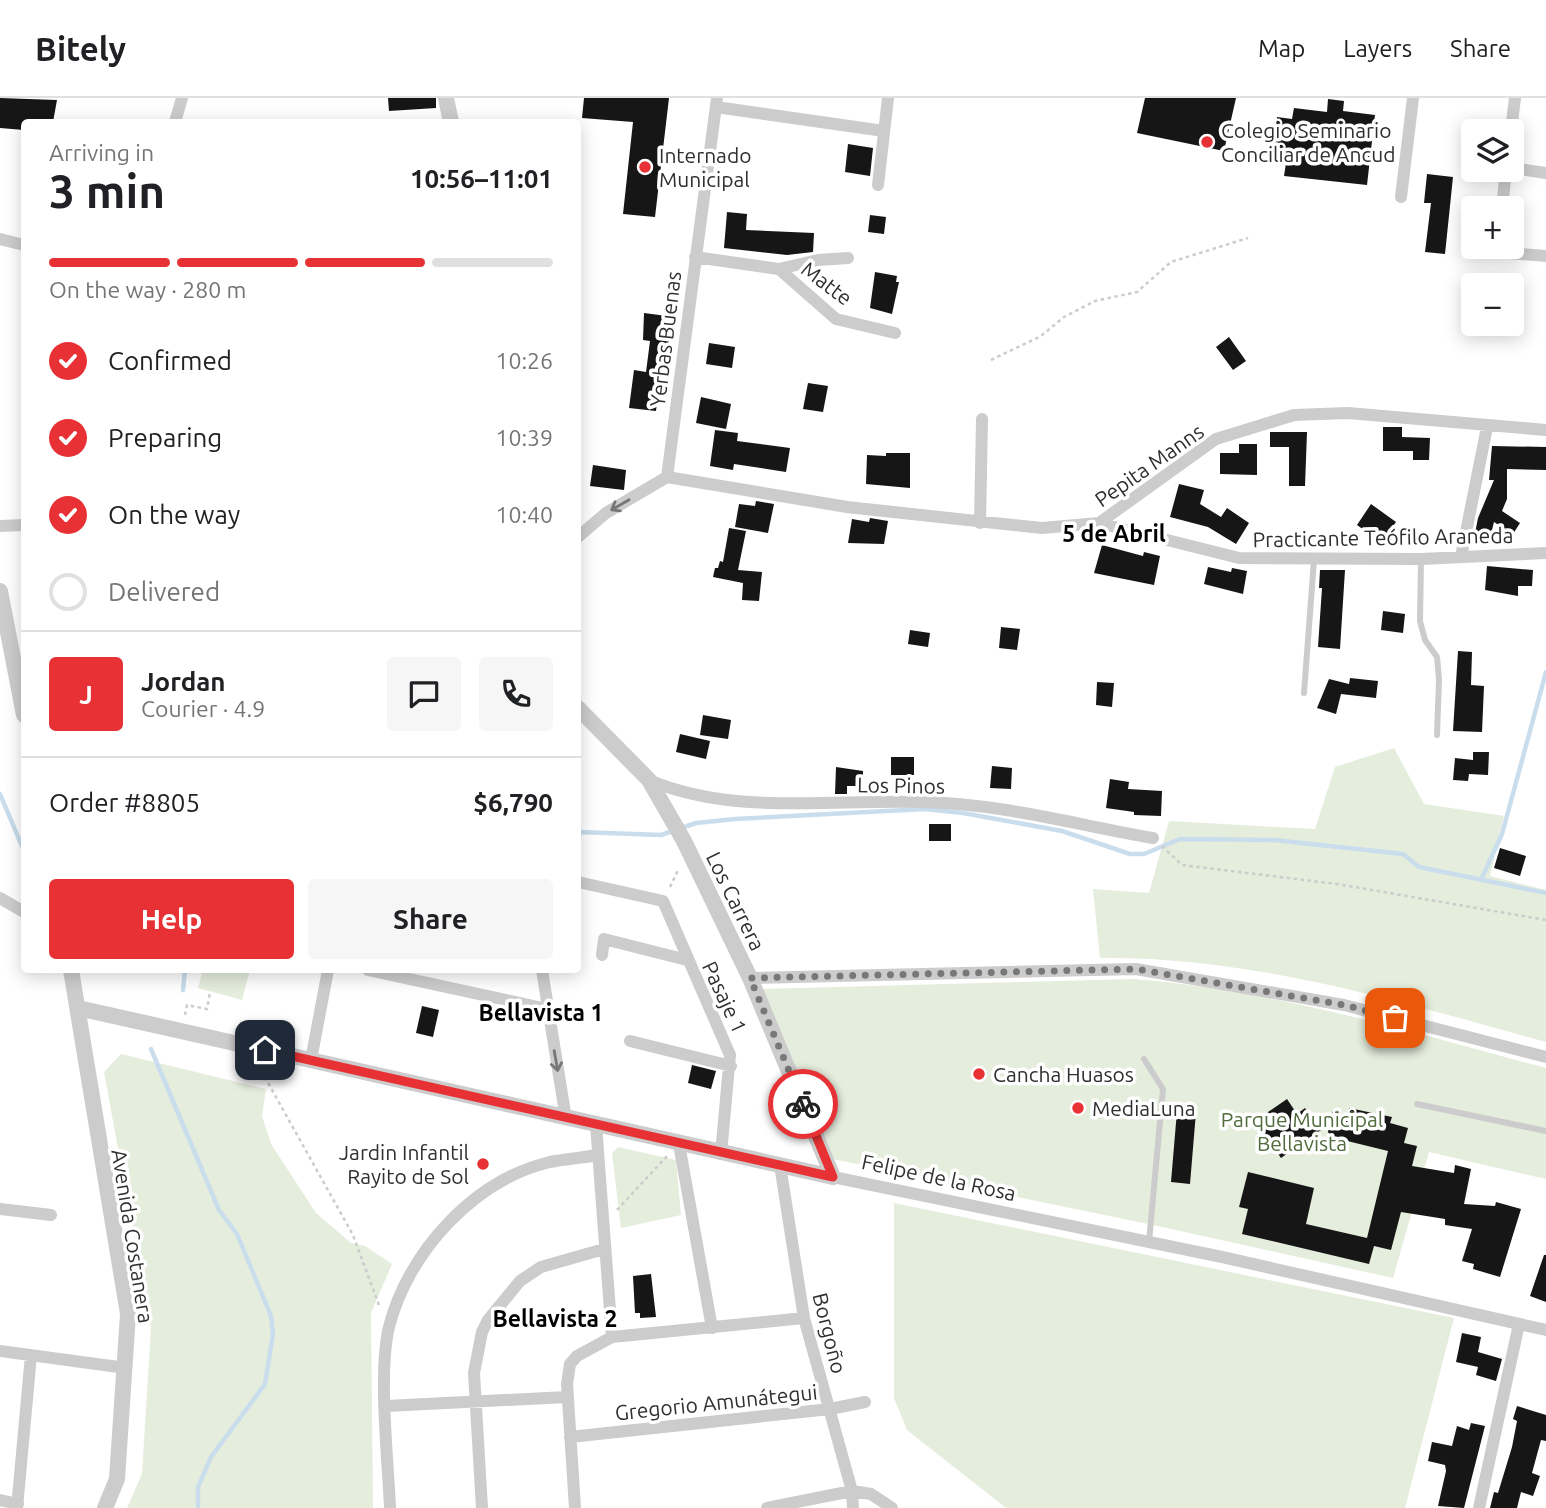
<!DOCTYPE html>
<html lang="en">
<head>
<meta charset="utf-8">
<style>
  :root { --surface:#fff; --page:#f6f6f6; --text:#202124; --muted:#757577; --line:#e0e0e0; --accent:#e73134 }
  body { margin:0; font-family:Ubuntu,sans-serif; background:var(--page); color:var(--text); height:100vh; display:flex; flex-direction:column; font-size:26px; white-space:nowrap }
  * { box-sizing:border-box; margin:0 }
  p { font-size:23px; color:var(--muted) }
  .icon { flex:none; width:38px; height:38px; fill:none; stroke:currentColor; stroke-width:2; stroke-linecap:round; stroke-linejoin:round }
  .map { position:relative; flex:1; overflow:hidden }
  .side { position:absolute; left:21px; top:21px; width:560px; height:854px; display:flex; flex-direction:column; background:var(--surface); border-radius:7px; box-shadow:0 4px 18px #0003 }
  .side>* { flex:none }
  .tools { position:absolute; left:1461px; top:21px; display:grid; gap:14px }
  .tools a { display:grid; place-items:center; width:63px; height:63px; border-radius:7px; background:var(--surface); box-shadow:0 4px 18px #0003; font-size:35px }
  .pin { position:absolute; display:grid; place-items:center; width:60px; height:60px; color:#fff; margin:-30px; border-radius:14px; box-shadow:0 4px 10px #0006 }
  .courier { position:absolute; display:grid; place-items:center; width:70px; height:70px; margin:-35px; border:5px solid #e73134; border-radius:50%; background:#fff; color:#222; box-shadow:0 2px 9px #0007 }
  .overview em { font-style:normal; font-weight:700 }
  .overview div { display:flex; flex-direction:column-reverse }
  .overview { display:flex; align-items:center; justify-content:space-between; height:119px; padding:0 28px }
  h1 { font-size:46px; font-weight:700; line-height:52px }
  .bar { display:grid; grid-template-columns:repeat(4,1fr); gap:10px 7px; align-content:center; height:84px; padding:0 28px }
  .bar i { height:9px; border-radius:5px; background:var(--line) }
  .bar .active { background:var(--accent) }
  .bar p { grid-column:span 4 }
  .line { display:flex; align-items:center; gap:18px; padding:0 28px; border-top:2px solid var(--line) }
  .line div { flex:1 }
  .round { display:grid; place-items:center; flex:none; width:74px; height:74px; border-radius:7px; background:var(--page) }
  ol { padding:0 28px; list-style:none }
  li { display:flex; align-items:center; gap:21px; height:77px }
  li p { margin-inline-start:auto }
  li .icon { padding:7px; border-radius:50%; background:var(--accent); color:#fff; stroke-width:4 }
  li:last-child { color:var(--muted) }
  li i { width:38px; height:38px; border:4px solid var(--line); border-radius:50% }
  .cta { display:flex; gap:14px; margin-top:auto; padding:14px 28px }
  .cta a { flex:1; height:80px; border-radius:7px; background:var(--accent); color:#fff; font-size:28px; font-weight:700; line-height:80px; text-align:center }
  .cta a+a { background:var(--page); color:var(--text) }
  header { display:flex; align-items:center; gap:42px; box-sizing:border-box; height:98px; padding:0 35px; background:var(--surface); border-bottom:2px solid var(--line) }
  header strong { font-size:33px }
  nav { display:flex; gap:38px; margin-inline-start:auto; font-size:24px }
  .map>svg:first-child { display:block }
</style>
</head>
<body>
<header>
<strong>Bitely</strong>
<nav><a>Map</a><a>Layers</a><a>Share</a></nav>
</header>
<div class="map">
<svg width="1546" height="1410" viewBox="0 0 1546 1410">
  <rect width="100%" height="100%" fill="#fff"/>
  <path fill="#e5eddd" d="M1394,650l30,56 80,12 -14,60 56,14v152c-145,-40 -294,-86 -446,-84l-7,-69 56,4 20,-72 146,8 20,-62z
    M203,872h47l-8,30 -44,-12z
    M1133,881c141,11 278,53 413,89v111l-117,-27 -36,126 -240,-53 -320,-66 -72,-170z
    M121,956l145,35 -4,27 9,28 45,69 35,30 14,3 27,18 -21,49 2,195h-246l15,-34 9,-146 -47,-256z
    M618,1049l58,13 5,55 -60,13 -9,-75z
    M894,1105l560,115 -49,190h-399l-99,-78 -13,-32z"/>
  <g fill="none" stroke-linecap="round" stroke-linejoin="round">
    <path stroke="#c9ddec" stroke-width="4.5" d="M0,696l24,57
      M578,734l83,3 35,-12 39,-4 190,-10 38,4 99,18 68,23h14l36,-15 94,1 129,14 16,13 127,26
      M1481,782l21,-46 44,-162
      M183,892l2,-20
      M151,951l68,161 18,24 34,82 2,18 -8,50 -54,73 -13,30v21"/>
  </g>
  <path fill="#161616" d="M0,0l57,2 -4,22h-29v8l-24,-2z
    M388,0h48v10l-47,3z
    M584,0h85l-14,119 -32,-3 10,-92 -51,-4z
    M1145,0h91l-12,53 -87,-18z
    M1328,1l16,2 -1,10 32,4 -8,70 -83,-9 2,-13 -14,-1 5,-45 15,2 2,-11 33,4z
    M848,46l25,4 -3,28 -25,-4z
    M1427,76l26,3 -8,77 -20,-2 6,-49h-7z
    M727,114l20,2 -1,16 68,3 -1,19 -26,3 -63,-7z
    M870,117l16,2 -2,17 -16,-2z
    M875,174l22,4 -1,6h3l-7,32 -22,-6z
    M644,215l23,3 -3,17 6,1 -4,26 -4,-1 -6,52 -27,-3 5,-38 12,2 4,-31 -7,-1z
    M1229,239l17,24 -13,9 -17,-23z
    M709,245l26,4 -3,21 -26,-4z
    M808,285l20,3 -5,26 -20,-3z
    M701,299l30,7 -5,25 -30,-6z
    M1383,329h19v10l28,1 -1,22h-16v-9h-30z
    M715,332l23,3 -1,8 53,7 -4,24 -52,-8 -1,6 -23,-4z
    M1270,334h37l-2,54h-16v-39h-19z
    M1239,346h18v31l-37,-1v-21h19z
    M1492,348l54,1v23l-39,-1v30l-5,12 18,12 -7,11 -19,-12 -5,20 -15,-4 4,-20 16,-38h-5z
    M886,355h24v35l-44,-4 1,-29 19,1z
    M593,367l33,5 -2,20 -34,-4z
    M1179,386l25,6 -4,14 21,13 6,-9 22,15 -13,21 -28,-17 -38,-10z
    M756,403l18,3 -6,29 -33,-6 4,-23 16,2z
    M1371,406l25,18 -14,21 -25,-18z
    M870,420l18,3 -4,23 -36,-1 4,-24 17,3z
    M729,430l17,3 -8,39 24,2 -3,29 -17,-1 1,-17 -30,-6 2,-9h3l2,-7 3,1z
    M1102,447l41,11 1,-4 16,4 -6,29 -60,-12z
    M1487,468l46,4 -1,16h-14v10l-33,-6z
    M1208,469l23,5 1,-4 15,3 -4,23 -39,-10z
    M1320,472h25l-5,79 -22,-2 4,-59h-3z
    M1383,513l22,3 -2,19 -22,-3z
    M1001,529l19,2 -3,21 -18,-2z
    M910,532l20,3 -2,14 -20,-3z
    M1458,553l14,1 -1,33 13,1 -2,46 -29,-1z
    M1350,580l28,3 -2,17 -35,-4 -5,20 -19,-6 12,-29 20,5z
    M1097,584l17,1 -2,24 -16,-2z
    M703,617l28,5 -3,19 -28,-4z
    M680,636l30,7 -4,18 -30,-7z
    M1473,654h16l-1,23 -19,-1 -1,7 -15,-1 2,-22 18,2z
    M891,659h23v18h-23z
    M992,668l20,2 -1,21 -21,-1z
    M836,669l27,4v15h-16v8h-12z
    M1110,681l19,3 -1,7 34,2 -1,25 -27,-1v-3l-28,-4z
    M929,726h22v17h-22z
    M1500,750l26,8 -6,20 -26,-8z
    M422,908l17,4 -6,27 -17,-4z
    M692,967l24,6 -5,18 -23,-6z
    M1287,1001l10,15 8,-6 16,22 -40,28 -26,-37z
    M1349,1010l43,9 -2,6 18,5 -4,15 13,3 -5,20 42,7 1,-8 16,4 -7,35 31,2 1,-4 25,7 -21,68 -27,-8 1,-5 -12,-3 10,-32 -27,-4v-6l-44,-7 -10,38 -17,-4 -5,18 -127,-30 6,-25 -9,-2 9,-35 66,16 -8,36 61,14 21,-87 -57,-14 -3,-5 5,-21 15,4z
    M1177,1013l19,1 -6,72 -19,-2z
    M1544,1157h2v47l-16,-6z
    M651,1176l5,43 -16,1v-5h-5l-2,-37z
    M1462,1235l19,4 -3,15 24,7 -6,22 -20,-6 2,-8 -22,-5z
    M1517,1308l29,9v26l-5,-1 -9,33 8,3 -7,20 -12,-4 -4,16h-27l4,-16 4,1 14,-46 5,-26 -4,-2z
    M1471,1325l14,3 -21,82 -26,-2 8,-35 -1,-6 -17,-4 4,-19 20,4 5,-20 12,4z"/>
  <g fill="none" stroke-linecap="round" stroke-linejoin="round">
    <path stroke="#ccc" stroke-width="2.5" stroke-dasharray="3.5 3.5" stroke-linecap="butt" d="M991,262l50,-24 23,-19 31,-16 42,-9 34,-30 77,-24
      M1162,748l20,19 155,19 209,36
      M670,789l9,-19
      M185,917l2,-10 20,4 3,-17
      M250,964l17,19 86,154 27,73
      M617,1112l50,-54"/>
    <path stroke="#ccc" stroke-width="6" d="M1421,461l-1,62 5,19 12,17 2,22 -2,56
      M1304,595l10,-133
      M1144,961l19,30 -14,153
      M1417,1006l129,27"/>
    <path stroke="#ccc" stroke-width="12" d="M716,9l168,24
      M175,24l7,-24
      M1511,33l4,-33
      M1512,70l34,5
      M878,87l10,-87
      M1401,99l12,-99
      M1502,110l4,-38
      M0,141l24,6
      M1497,149v5l49,4
      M695,159l84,12 57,50 59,14
      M779,171l39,-9 30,-2
      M667,379l180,30 195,21 57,-5 117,-84 78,-24 54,-2 198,17
      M667,379l50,-379
      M980,425l2,-104
      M1099,425l140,35 182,1 125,-6
      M0,428l24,-1
      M578,439l28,-24 61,-36
      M1461,459l26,-130
      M649,682c84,36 183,19 273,22 75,1 156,23 231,36
      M578,784l85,19 67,154 -9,99
      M0,800l24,14
      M602,857l2,-16 83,21
      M368,872l179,39
      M542,872l24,149
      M750,880l386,-9 208,36 202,52
      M630,943l101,25
      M311,962l17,-90
      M596,1027l16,212
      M679,1046l33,184
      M780,1067l24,153 48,173 1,17
      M833,1079l389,80 324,73
      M0,1111l51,6
      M0,1253l126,17
      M386,1308l181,-9
      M570,1339l260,-28 35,-7
      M0,1402l18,4
      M17,1410l14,-153
      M390,1410c-2,-49 -12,-136 -1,-181 19,-75 85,-147 161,-165 15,-3 32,-4 47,-7
      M482,1410l-8,-135 8,-41 6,-12 32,-39 21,-14 63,-18
      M575,1410l-8,-124 3,-20 7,-8 35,-19 192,-19
      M767,1410l85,-17 19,3 21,14
      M1479,1410l40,-184"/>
    <path stroke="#ccc" stroke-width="16" d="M446,0l5,24
      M0,493l24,124
      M578,610l71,72 35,61 66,137 83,199
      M71,872l57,344 -11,165 -12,29
      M78,910l755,169"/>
  </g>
  <defs><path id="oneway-shaft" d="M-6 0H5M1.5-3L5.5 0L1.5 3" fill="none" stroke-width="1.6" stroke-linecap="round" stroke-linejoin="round" transform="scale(1.75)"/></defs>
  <g stroke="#767676">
    <use href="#oneway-shaft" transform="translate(620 407) rotate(150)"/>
    <use href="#oneway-shaft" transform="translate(556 963) rotate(80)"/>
  </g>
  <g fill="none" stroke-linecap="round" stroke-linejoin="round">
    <path stroke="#787878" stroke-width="7" stroke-dasharray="0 12.6" d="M803,1006l-53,-126 386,-9 208,36 51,13"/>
    <path stroke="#e73134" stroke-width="9" d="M265,952l568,127 -30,-73"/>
  </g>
  <g fill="#e73134" stroke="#fff" stroke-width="2.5">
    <circle cx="1207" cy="44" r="7"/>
    <circle cx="645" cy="69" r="7"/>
    <circle cx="979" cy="976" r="7"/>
    <circle cx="1078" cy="1010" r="7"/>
    <circle cx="483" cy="1066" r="7"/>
  </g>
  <g text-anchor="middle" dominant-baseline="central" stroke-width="7" stroke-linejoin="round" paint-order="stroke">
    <g font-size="21" fill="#2f2f2f" stroke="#fff" text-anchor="start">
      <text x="1221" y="32">Colegio Seminario<tspan x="1221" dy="24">Conciliar de Ancud</tspan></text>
      <text x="659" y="57">Internado<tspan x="659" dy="24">Municipal</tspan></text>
      <text x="993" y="976">Cancha Huasos</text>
      <text x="1092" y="1010">MediaLuna</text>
      <text x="469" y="1054" text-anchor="end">Jardin Infantil<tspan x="469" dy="24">Rayito de Sol</tspan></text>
    </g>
    <g font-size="21" fill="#2f2f2f" stroke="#fff">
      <text transform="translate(827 185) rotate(37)">Matte</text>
      <text transform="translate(665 241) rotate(-83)">Yerbas Buenas</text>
      <text transform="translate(1149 367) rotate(-35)">Pepita Manns</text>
      <text transform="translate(1383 439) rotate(-1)">Practicante Teófilo Araneda</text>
      <text transform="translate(901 687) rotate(1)">Los Pinos</text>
      <text transform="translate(736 803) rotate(64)">Los Carrera</text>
      <text transform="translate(725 899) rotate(65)">Pasaje 1</text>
      <text transform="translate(939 1079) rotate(12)">Felipe de la Rosa</text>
      <text transform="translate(133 1138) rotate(81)">Avenida Costanera</text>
      <text transform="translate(830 1235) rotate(76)">Borgoño</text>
      <text transform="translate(716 1304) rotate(-6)">Gregorio Amunátegui</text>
    </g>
    <g font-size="21" fill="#506c3c" stroke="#fff">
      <text x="1302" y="1021">Parque Municipal<tspan x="1302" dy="24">Bellavista</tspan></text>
    </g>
    <g font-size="23" font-weight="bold" fill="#000" stroke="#fff">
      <text x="1114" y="435">5 de Abril</text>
      <text x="541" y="914">Bellavista 1</text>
      <text x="555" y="1220">Bellavista 2</text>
    </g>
  </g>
</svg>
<div class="tools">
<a><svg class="icon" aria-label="layers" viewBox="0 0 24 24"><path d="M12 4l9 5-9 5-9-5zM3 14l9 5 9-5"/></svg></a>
<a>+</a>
<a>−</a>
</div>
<div class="pin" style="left:1395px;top:920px;background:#ea580c"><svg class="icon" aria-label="bag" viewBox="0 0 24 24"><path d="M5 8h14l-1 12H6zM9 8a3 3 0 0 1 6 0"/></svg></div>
<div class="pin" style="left:265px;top:952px;background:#1f2937"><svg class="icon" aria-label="home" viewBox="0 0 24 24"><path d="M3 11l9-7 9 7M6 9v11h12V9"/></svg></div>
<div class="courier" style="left:803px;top:1006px"><svg class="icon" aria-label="bike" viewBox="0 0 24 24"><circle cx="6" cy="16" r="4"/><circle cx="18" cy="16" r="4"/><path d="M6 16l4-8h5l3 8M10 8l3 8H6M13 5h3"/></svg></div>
<section class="side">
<div class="overview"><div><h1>3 min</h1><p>Arriving in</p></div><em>10:56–11:01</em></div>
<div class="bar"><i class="active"></i><i class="active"></i><i class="active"></i><i></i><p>On the way · 280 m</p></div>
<ol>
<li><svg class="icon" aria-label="check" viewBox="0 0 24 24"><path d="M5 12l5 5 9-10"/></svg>Confirmed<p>10:26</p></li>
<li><svg class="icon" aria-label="check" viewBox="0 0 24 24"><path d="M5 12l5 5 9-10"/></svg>Preparing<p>10:39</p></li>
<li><svg class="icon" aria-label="check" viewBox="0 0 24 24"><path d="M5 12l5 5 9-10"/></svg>On the way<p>10:40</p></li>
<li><i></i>Delivered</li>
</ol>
<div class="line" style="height:126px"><b class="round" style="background:var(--accent);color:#fff">J</b><div><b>Jordan</b><p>Courier · 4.9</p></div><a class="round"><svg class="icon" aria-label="chat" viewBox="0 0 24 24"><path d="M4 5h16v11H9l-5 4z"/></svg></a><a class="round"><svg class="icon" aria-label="phone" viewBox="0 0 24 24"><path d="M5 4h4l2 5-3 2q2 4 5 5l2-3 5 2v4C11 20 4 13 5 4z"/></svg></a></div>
<div class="line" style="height:91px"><div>Order #8805</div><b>$6,790</b></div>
<div class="cta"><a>Help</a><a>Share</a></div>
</section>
</div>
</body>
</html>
